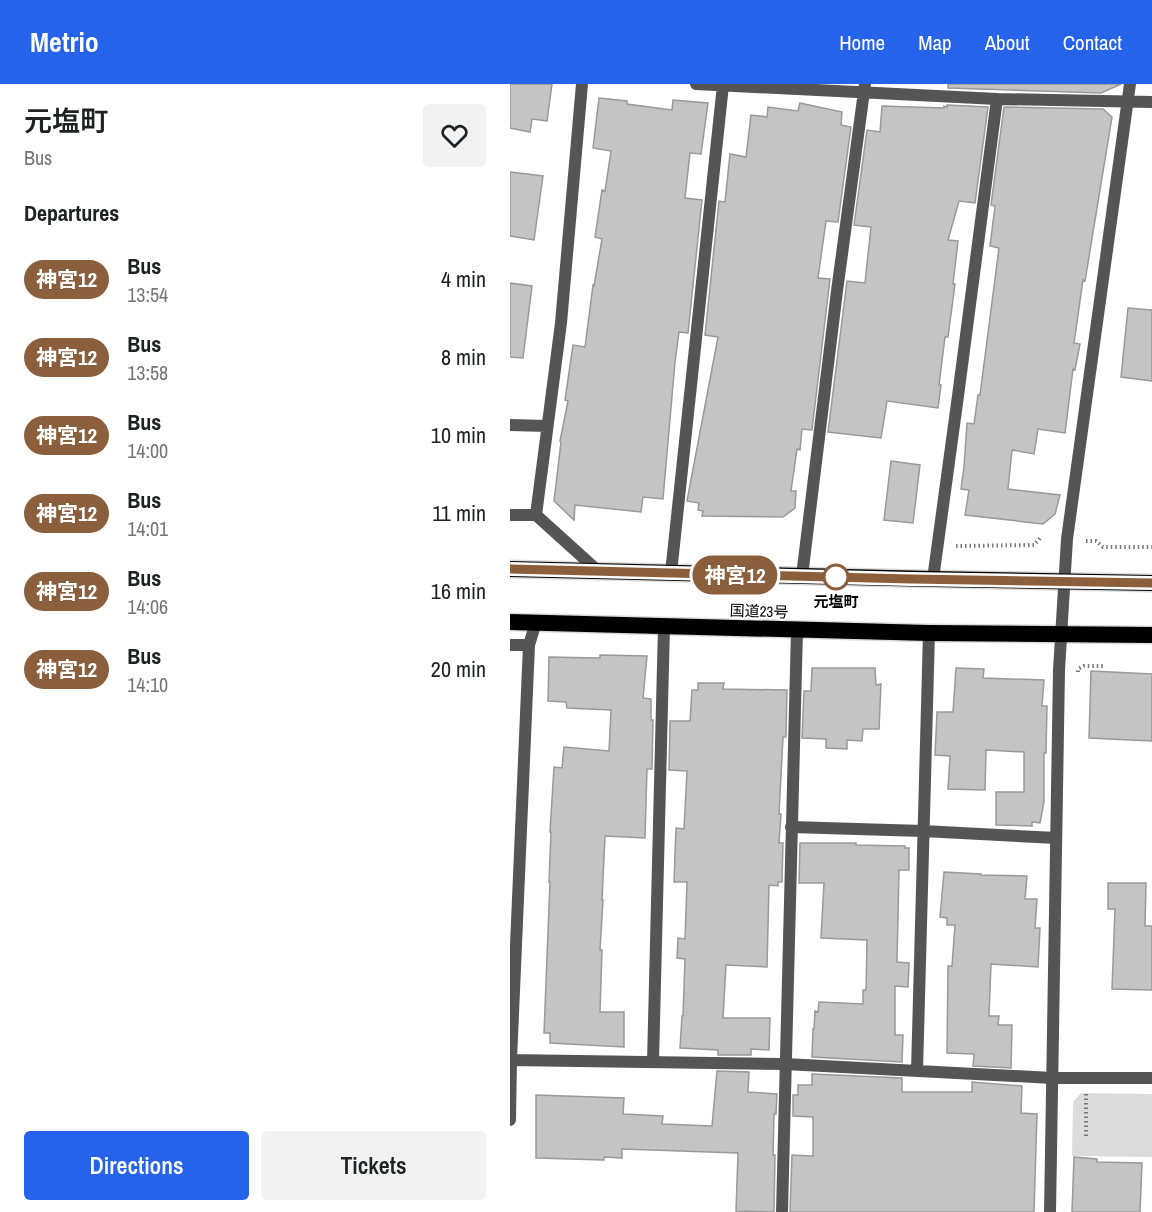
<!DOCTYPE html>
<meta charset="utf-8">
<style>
body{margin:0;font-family:"Archivo Narrow","Noto Sans JP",sans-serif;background:#f2f2f2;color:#202124;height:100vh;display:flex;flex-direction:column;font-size:22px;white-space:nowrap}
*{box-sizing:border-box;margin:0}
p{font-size:20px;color:#757577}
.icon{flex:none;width:33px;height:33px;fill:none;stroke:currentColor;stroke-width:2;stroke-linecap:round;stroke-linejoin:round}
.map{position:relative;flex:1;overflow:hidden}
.sheet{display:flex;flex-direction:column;background:#fff;width:510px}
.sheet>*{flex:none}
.badge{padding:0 12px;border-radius:20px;font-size:21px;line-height:39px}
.map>.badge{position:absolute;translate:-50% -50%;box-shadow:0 0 0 3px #fff}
h2{padding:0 24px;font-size:22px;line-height:54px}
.round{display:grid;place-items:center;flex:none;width:63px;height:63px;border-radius:6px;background:#f2f2f2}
.headline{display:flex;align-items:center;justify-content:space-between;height:102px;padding:0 24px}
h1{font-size:28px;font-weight:600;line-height:45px}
.primary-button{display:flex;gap:12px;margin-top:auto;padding:12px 24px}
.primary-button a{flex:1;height:69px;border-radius:6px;background:#2563eb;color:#fff;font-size:24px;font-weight:600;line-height:69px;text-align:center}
.primary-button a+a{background:#f2f2f2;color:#202124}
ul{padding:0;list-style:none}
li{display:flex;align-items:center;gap:18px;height:78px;padding:0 24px}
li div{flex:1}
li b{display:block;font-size:22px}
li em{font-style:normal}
li .badge{min-width:66px;font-weight:700;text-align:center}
header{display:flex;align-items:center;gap:36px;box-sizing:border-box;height:84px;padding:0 30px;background:#2563eb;color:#fff}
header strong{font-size:28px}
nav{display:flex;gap:33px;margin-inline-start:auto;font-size:21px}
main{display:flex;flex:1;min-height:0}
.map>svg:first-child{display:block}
.green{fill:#dcdcdc}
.building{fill:#c4c4c4;stroke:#999;stroke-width:1.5}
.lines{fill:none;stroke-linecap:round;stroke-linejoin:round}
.trunk-casing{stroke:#dbdbdb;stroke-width:19}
.path{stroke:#777;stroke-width:4;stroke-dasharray:1.5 3;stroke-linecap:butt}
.minor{stroke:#555;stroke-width:12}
.trunk{stroke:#000;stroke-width:16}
.line-casing{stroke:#fff;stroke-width:14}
.line{stroke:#8b5e3c;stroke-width:9}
.stop-dot{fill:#fff;stroke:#8b5e3c;stroke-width:3}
.labels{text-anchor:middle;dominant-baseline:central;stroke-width:4.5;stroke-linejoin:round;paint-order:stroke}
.stop-label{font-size:15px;font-weight:bold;fill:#000;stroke:#fff}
.street-label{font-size:15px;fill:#000;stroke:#fff}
</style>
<header>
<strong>Metrio</strong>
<nav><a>Home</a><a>Map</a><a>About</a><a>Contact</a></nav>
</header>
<main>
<section class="sheet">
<div class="headline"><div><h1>元塩町</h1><p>Bus</p></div><a class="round"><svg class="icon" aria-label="heart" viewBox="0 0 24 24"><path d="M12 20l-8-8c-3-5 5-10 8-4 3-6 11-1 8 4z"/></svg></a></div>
<h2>Departures</h2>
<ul>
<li><span class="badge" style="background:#8b5e3c;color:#fff">神宮12</span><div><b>Bus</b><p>13:54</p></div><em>4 min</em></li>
<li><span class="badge" style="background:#8b5e3c;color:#fff">神宮12</span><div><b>Bus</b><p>13:58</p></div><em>8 min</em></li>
<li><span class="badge" style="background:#8b5e3c;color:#fff">神宮12</span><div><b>Bus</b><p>14:00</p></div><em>10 min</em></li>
<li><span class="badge" style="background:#8b5e3c;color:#fff">神宮12</span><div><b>Bus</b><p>14:01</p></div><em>11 min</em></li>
<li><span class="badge" style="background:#8b5e3c;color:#fff">神宮12</span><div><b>Bus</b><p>14:06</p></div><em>16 min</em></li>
<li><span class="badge" style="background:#8b5e3c;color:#fff">神宮12</span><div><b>Bus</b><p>14:10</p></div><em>20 min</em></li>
</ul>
<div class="primary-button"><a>Directions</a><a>Tickets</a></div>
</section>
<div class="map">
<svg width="642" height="1128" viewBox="0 0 642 1128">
<rect width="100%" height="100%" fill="#fff"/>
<path class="green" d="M 571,1009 L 642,1010 L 642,1073 L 562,1072 L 563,1018 Z"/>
<path class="building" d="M 0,0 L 42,0 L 37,37 L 22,35 L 20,48 L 0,44 Z
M 438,0 L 611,0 L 591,9 L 438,4 Z
M 89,14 L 117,17 L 117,20 L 162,26 L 163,16 L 198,19 L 191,70 L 180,69 L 175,114 L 192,116 L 178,249 L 169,248 L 165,278 L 153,415 L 133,413 L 131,428 L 65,421 L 64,436 L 44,417 L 51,358 L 50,357 L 58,317 L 55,316 L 63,261 L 75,263 L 83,201 L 84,202 L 92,155 L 85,153 L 92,106 L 95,107 L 101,67 L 83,64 Z
M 290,19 L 332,28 L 331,41 L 341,43 L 328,138 L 316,137 L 308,194 L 320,195 L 302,346 L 292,345 L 290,366 L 287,365 L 281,407 L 286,407 L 285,424 L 273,433 L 192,432 L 193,427 L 188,426 L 189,419 L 177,417 L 208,253 L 195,251 L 209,117 L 215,118 L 220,70 L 236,73 L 241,31 L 257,33 L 258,23 L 288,27 Z
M 437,21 L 478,23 L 465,119 L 449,117 L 438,156 L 448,157 L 443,200 L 445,200 L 438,253 L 435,253 L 429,301 L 431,301 L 428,324 L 377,317 L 371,354 L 318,348 L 337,197 L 355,199 L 361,143 L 344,141 L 357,46 L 370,48 L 372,22 L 434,24 L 434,22 L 437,23 Z
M 494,23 L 593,25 L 602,33 L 575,197 L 573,196 L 564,259 L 570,260 L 565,286 L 563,285 L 555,349 L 528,345 L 524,370 L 502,366 L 498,405 L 550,411 L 545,430 L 533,440 L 455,431 L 459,406 L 451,405 L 454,383 L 457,339 L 464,340 L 468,311 L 470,311 L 489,164 L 480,162 L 485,122 L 481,121 Z
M 0,88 L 33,92 L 24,156 L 0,152 Z
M 0,199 L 22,202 L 13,274 L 0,273 Z
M 618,224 L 642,226 L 642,297 L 611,293 Z
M 381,377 L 410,381 L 403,439 L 374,436 Z
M 90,571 L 137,572 L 133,614 L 141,615 L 141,636 L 143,636 L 142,685 L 137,685 L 135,754 L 95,752 L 92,816 L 93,816 L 90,866 L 92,866 L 90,928 L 114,928 L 114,963 L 40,959 L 40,949 L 34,949 L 40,798 L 39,798 L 41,748 L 40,748 L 44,683 L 52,684 L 54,663 L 99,667 L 101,626 L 57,624 L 56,618 L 38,617 L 39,573 L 90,574 Z
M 302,584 L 365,584 L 366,601 L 371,600 L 369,645 L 353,645 L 352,657 L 337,656 L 337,665 L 316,664 L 316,655 L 292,654 L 294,607 L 301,607 Z
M 446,584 L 474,585 L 473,594 L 534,596 L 532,622 L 537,622 L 536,669 L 534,669 L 534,718 L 530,739 L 522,738 L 522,742 L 486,741 L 486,708 L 514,708 L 514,668 L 476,666 L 475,706 L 438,705 L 440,672 L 425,671 L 427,628 L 443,628 Z
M 581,587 L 642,590 L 642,657 L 579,654 Z
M 188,599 L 214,599 L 213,605 L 277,606 L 276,653 L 273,653 L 269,730 L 271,730 L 269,759 L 273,759 L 272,798 L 268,798 L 268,802 L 259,801 L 257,883 L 216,881 L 213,934 L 260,934 L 259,966 L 241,965 L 241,971 L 208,971 L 208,966 L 170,964 L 172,932 L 173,932 L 175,875 L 167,874 L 168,854 L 175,855 L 177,798 L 164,798 L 166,744 L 174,745 L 177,687 L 159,686 L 160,637 L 180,637 L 182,606 L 188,606 Z
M 290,759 L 346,759 L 346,761 L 395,762 L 395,764 L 399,764 L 399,786 L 389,786 L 387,878 L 399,879 L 398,903 L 385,902 L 385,951 L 393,951 L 392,978 L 302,973 L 303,945 L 304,945 L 305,927 L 308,928 L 309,918 L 353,920 L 353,906 L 356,906 L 357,856 L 311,854 L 314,799 L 289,799 Z
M 434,788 L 471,790 L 471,791 L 517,792 L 515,815 L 527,815 L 525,844 L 530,844 L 528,883 L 481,880 L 479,932 L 489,932 L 488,941 L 502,941 L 501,984 L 463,982 L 464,970 L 437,969 L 438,882 L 442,882 L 445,841 L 437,841 L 437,834 L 430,833 Z
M 598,799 L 636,799 L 635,842 L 642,842 L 642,906 L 602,905 L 605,825 L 598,825 Z
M 207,987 L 239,988 L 238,1008 L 267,1010 L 266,1030 L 264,1030 L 263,1071 L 265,1071 L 264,1128 L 226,1127 L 228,1069 L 112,1065 L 112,1074 L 94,1073 L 94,1076 L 26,1074 L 26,1011 L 114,1014 L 113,1030 L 153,1032 L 152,1040 L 202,1042 Z
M 302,990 L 392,994 L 392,1008 L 462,1008 L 462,998 L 512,1002 L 511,1029 L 527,1030 L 524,1128 L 280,1128 L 282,1071 L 303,1072 L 303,1033 L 283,1032 L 283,1011 L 288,1011 L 288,1001 L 302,1001 Z
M 564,1073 L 587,1075 L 587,1078 L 632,1079 L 630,1128 L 562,1128 Z"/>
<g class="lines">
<defs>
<path id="trunk" d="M 0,485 L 423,495 L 642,499
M 0,538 L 419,549 L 642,551"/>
</defs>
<use href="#trunk" class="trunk-casing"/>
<path class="path" d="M 576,457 L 586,457 L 593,463 L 642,463
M 446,462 L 524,461 L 531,453
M 568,588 L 568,585 L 574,582 L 594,582
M 576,1010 L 576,1052"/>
<path class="minor" d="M 186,0 L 487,15 L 642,18
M 0,341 L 37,342
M 0,431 L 26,431 L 88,487
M 26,431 L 51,239 L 72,0
M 161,489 L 213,1
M 292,492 L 327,207 L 355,0
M 423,495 L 448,312 L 487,15
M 0,561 L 19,561
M 281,743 L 413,747 L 546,754
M 0,976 L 275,980 L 542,994 L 642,994
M 143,978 L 154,542
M 407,987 L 419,549
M 0,1036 L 1,976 L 19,561 L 26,538
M 272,1128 L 287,546
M 540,1128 L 549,586 L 557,455 L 620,0"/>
<use href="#trunk" class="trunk"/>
</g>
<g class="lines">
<defs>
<path id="line" d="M 0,485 L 401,495 L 642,499"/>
</defs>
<use href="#line" class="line-casing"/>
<use href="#line" class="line"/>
</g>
<circle class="stop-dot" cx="326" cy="493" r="12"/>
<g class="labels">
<g class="stop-label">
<text x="326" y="517">元塩町</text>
</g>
<g class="street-label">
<text transform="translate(249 527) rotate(2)">国道23号</text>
</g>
</g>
</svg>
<b class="badge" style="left:225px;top:491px;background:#8b5e3c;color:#fff">神宮12</b>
</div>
</main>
